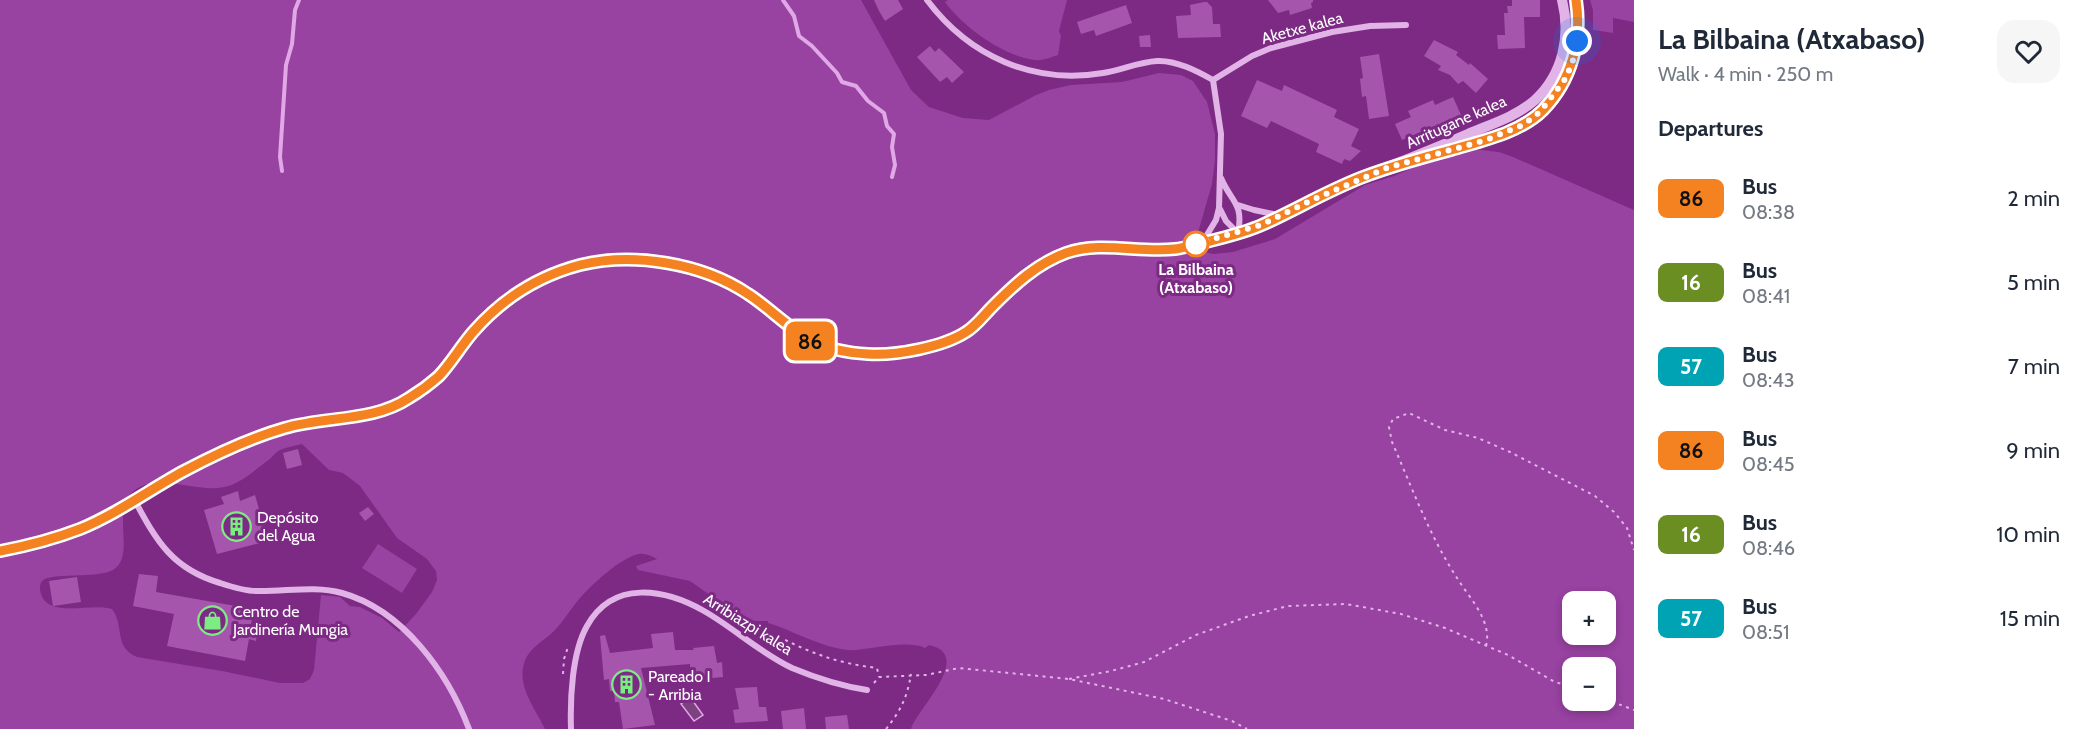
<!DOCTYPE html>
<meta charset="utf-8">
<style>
body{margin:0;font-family:Cabin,sans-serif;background:#f6f6f7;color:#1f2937;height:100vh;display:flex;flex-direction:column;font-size:22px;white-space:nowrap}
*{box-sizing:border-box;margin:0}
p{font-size:20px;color:#747a83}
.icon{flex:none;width:33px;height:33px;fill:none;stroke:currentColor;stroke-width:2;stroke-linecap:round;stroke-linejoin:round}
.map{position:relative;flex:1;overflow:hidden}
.panel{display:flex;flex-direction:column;background:#fff;width:450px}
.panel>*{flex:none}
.badge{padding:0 12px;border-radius:9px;font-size:21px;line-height:39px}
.buttons{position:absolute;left:1562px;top:591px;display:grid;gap:12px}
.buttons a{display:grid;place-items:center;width:54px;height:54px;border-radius:12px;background:#fff;box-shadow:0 3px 9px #0003;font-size:30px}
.you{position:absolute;width:30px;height:30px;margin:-15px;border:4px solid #fff;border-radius:50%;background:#1a73e8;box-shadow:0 0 0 9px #1a73e833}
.map>.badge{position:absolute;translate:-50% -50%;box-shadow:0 0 0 3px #fff}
h2{padding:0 24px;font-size:22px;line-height:54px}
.round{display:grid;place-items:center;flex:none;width:63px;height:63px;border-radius:18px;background:#f6f6f7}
.overview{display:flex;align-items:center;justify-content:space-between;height:102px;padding:0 24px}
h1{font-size:28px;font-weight:800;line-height:45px}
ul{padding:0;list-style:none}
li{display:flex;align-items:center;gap:18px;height:84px;padding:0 24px}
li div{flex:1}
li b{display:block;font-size:22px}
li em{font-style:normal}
li .badge{min-width:66px;font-weight:700;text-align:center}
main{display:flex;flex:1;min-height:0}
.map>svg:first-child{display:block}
.green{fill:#9842a1;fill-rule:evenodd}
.water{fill:#7d4182;stroke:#e0a8e6;stroke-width:1.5}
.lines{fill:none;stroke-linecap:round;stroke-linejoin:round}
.stream{stroke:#e0a8e6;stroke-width:4}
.building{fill:#a556ac}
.path{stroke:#e1b3e6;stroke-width:2;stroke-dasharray:3 4.5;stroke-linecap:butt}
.minor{stroke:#e1b3e6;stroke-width:6}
.tertiary{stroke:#e1b3e6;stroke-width:10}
.line-casing{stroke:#fff;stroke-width:14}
.line{stroke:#f58220;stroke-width:9}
.walk{stroke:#fff;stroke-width:6;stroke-dasharray:0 10.8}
.stop-dot{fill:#fff;stroke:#f58220;stroke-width:3}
.labels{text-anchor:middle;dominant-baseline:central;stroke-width:6;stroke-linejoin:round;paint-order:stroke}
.street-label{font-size:16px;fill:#fff;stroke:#7c2a83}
.stop-label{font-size:16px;font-weight:bold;fill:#fff;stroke:#7c2a83}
.poi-label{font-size:16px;fill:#fff;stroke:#7c2a83;text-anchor:start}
</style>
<main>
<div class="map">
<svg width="1634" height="729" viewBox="0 0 1634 729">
<rect width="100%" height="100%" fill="#7c2a83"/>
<path class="green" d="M 0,0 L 861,0 L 911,90 L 929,107 L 963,118 L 989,120 L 1036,95 L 1049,90 L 1071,85 L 1122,82 L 1159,73 L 1181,75 L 1193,81 L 1207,102 L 1215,134 L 1215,160 L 1212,184 L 1197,236 L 1197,242 L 1201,251 L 1213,254 L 1233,252 L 1275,239 L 1365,185 L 1394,176 L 1445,154 L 1473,149 L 1499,152 L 1513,157 L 1634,210 L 1634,729 L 911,729 C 917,709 975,655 929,645 L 925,648 C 908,640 875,648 857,650 C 829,652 795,631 768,623 L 768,621 L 755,621 L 748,618 L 724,605 L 690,581 L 638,570 L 636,566 L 657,559 C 651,556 645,553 639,554 C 623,556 591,585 580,598 C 571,608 564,621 554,631 C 543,642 528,648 524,664 C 517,687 536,710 545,729 L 0,729 ZM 302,444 L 329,470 L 343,473 L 360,486 L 397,538 L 427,559 L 436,571 L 437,580 L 432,592 L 416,614 L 399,632 L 382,618 L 360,607 L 350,606 L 340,597 L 321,595 L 314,670 L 310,679 L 303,683 L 280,683 L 222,671 L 137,657 C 113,647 125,626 112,609 C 92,602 49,619 41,594 C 40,590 39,585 42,581 C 50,572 97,579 113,570 C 138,555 107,506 138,488 C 162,474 198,493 224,487 C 242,484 255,469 270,459 C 273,456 276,452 280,450 C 287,447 295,446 302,444 ZM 1572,602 L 1605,602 L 1605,634 L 1572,634 ZM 1572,668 L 1605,668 L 1605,700 L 1572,700 Z
M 948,0 L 1067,0 L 1059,31 L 1061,36 L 1058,55 C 1051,57 1043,61 1035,60 C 1003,56 963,27 945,2 Z
M 1590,0 L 1634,0 L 1634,22 L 1613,18 L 1613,33 L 1593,30 L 1593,10 Z
M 378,544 L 417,569 L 402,593 L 362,568 Z"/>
<path class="water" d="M 690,697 L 703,715 L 694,721 L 681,704 Z"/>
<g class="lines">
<path class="stream" d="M 783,0 L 794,16 L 799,36 L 812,46 L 837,73 L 842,82 L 856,86 L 868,101 L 884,113 L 887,126 L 894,134 L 892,147 L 895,165 L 892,177
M 282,171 L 280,157 L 286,65 L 292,44 L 295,10 L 299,0"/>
</g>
<path class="building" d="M 874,0 L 898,0 L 903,9 L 885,21 L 879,11 Z
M 1268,0 L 1313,0 L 1313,2 L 1311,3 L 1312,8 L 1290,15 L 1289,10 L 1278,13 Z
M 1512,0 L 1540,0 L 1540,17 L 1524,17 L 1525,48 L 1498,49 L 1497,35 L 1505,35 L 1504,13 L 1508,13 L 1507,6 L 1512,6 Z
M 1204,2 L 1207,2 L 1212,7 L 1213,24 L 1220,24 L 1221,37 L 1178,38 L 1176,16 L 1191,15 L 1190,5 Z
M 1126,5 L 1132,23 L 1096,36 L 1094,30 L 1081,34 L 1077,22 Z
M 1150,35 L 1151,47 L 1140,47 L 1139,36 Z
M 1434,40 L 1458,52 L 1456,55 L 1469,65 L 1470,63 L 1488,79 L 1476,93 L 1463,81 L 1458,84 L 1450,75 L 1438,70 L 1441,66 L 1424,56 Z
M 930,46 L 935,52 L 939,48 L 964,72 L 952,83 L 947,77 L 940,82 L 917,57 Z
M 1379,54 L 1389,116 L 1369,119 L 1366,96 L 1362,97 L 1360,79 L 1363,78 L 1360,57 Z
M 1257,80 L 1282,91 L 1284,85 L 1337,110 L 1334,117 L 1359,129 L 1351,146 L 1361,151 L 1350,161 L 1344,159 L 1342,164 L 1316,152 L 1319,144 L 1271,121 L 1267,128 L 1241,116 Z
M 1453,97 L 1461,115 L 1402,140 L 1395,124 L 1411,117 L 1408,111 L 1433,100 L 1435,105 Z
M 298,449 L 302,465 L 287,469 L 283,453 Z
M 238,491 L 240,501 L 255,495 L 268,541 L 217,554 L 204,510 L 224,504 L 221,497 Z
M 368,507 L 374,514 L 365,521 L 359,513 Z
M 139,574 L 158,576 L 156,592 L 253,609 L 251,625 L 258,627 L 256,641 L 249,639 L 245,661 L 167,646 L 174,614 L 133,606 Z
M 77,577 L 81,602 L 53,606 L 49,581 Z
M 673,632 L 675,650 L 694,650 L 693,648 L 714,646 L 717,663 L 722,662 L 723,677 L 691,680 L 690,664 L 641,668 L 655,725 L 623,729 L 619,702 L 615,702 L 614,691 L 610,691 L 609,679 L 604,680 L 600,636 L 605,635 L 610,653 L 653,648 L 651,634 Z
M 757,687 L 759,707 L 766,707 L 768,721 L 735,723 L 733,710 L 739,709 L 735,688 Z
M 804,708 L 806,729 L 783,729 L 781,711 Z
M 847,715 L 849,729 L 826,729 L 825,717 Z"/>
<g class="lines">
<path class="path" d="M 766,644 L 777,636 C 813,654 837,663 877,668 L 879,677
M 1486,646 C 1492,623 1473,602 1461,584 C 1431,540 1413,490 1392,442 L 1389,427 L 1393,419 L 1409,413 L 1445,430 L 1478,438 L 1510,452 L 1595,496 L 1614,512 L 1627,528 L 1634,550
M 563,674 L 564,659 L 568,647
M 1069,679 L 1111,671 L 1144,662 L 1196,635 L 1249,616 L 1288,606 L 1346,604 L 1401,614 L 1445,628 L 1508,655 L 1555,682 L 1572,687
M 874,683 L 879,677 L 926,675 L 959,668 L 1069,679 L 1164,699 L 1232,721 L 1247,729
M 1605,699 L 1634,710
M 886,729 C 901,710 907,698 911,674"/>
<path class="minor" d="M 927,0 C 969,56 1033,85 1103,73 C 1121,70 1139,62 1157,61 C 1176,60 1197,71 1213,80 L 1221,134 L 1219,208 L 1216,220 L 1202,243
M 1213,80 L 1252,56 L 1271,48 L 1332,32 L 1370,26 L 1406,25
M 1221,178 C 1231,202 1244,203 1238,233
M 1238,205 L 1254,210 L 1278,215
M 1220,209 L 1226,221 L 1238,233
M 135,501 C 157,542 173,569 220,583 C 232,587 244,591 256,591 C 285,592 314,585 342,593 C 403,610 448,673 469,729
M 571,729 C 570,699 572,652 587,626 C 613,579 665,589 704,611 C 734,628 760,653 792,668 C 816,678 841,686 867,690"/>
<path class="tertiary" d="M 1436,154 C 1465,146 1497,139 1524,124 C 1565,100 1585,46 1576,0
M 0,551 C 36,544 71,534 104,517 C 153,493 197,460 249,441 C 271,432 295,425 319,421 C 349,415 380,416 407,400 C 434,383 450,360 470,336 C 498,302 533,280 575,267 C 630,250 693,262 743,290 C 766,303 785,325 808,339 C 826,350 849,353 870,354 C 895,355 946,346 967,332 C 976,326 984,315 993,307 C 1014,285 1036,264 1065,253 C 1103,240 1144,256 1183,247 C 1209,242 1237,236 1262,225 C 1273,220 1283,213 1294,208 C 1316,197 1338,187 1360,178 C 1397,163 1434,149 1470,133 C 1492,124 1517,116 1535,100 C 1563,74 1571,36 1562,0"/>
</g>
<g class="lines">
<defs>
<path id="line" d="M 0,551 C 27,546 54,539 80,529 C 117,514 149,490 184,471 C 216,454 250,438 285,428 C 326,416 373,422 409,398 C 419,392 430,384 439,376 C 451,363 461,346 473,332 C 501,300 538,276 580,265 C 633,252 702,263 748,294 C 770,308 792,332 815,342 C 831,350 850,353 868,354 C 895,356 943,347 966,332 C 976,326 984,315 992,307 C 1014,285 1036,264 1066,253 C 1101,241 1139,253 1175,249 C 1184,248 1193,245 1202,243 C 1222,238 1245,233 1264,224 C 1297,209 1329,190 1363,177 C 1392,166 1421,158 1451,150 C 1481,141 1520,133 1543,110 C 1572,80 1582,40 1576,0"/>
</defs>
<use href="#line" class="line-casing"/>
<use href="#line" class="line"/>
<path class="walk" d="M 1196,244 L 1261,225 L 1314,199 L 1387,168 L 1486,140 L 1523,125 L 1540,112 L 1566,78 L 1575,55 L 1577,41"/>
</g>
<defs>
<symbol id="building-ring" viewBox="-11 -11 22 22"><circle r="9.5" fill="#7c2a83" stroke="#7bed83" stroke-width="1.5"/><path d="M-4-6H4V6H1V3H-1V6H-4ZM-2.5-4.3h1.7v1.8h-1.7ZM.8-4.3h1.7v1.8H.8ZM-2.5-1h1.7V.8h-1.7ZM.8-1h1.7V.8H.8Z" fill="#7bed83"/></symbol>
<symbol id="shop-ring" viewBox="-11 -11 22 22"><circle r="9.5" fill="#7c2a83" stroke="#7bed83" stroke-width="1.5"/><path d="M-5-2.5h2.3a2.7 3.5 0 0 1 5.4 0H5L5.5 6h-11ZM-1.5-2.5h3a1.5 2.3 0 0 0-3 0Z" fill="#7bed83"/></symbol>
</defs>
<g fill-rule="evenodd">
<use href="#building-ring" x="220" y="510" width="33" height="33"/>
<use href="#shop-ring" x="196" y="604" width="33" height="33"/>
<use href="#building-ring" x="610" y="668" width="33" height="33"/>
</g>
<circle class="stop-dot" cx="1196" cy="244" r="12"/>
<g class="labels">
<g class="street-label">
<text transform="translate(1302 28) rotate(-15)">Aketxe kalea</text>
<text transform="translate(1456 122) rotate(-24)">Arritugane kalea</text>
<text transform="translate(748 624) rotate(32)">Arribiazpi kalea</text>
</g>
<g class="stop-label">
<text x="1196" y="269">La Bilbaina<tspan x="1196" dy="18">(Atxabaso)</tspan></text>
</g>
<g class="poi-label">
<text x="257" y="517">Depósito<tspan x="257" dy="18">del Agua</tspan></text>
<text x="233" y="611">Centro de<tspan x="233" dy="18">Jardinería Mungia</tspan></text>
<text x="648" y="676">Pareado I<tspan x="648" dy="18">- Arribia</tspan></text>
</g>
</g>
</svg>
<div class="buttons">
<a>+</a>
<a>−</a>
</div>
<div class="you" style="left:1577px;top:41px"></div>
<b class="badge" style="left:810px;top:341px;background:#f58220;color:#111">86</b>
</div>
<section class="panel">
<div class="overview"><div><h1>La Bilbaina (Atxabaso)</h1><p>Walk · 4 min · 250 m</p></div><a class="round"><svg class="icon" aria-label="heart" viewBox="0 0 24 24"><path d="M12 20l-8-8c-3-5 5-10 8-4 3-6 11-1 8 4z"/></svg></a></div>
<h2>Departures</h2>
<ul>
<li><span class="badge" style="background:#f58220;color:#111">86</span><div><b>Bus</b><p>08:38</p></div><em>2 min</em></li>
<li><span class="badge" style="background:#6b8e23;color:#fff">16</span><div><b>Bus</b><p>08:41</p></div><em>5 min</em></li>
<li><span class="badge" style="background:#00a3b4;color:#fff">57</span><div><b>Bus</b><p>08:43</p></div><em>7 min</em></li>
<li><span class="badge" style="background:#f58220;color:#111">86</span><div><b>Bus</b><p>08:45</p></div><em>9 min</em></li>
<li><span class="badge" style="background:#6b8e23;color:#fff">16</span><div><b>Bus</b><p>08:46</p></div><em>10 min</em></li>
<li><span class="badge" style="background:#00a3b4;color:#fff">57</span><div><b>Bus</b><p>08:51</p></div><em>15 min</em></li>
</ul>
</section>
</main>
